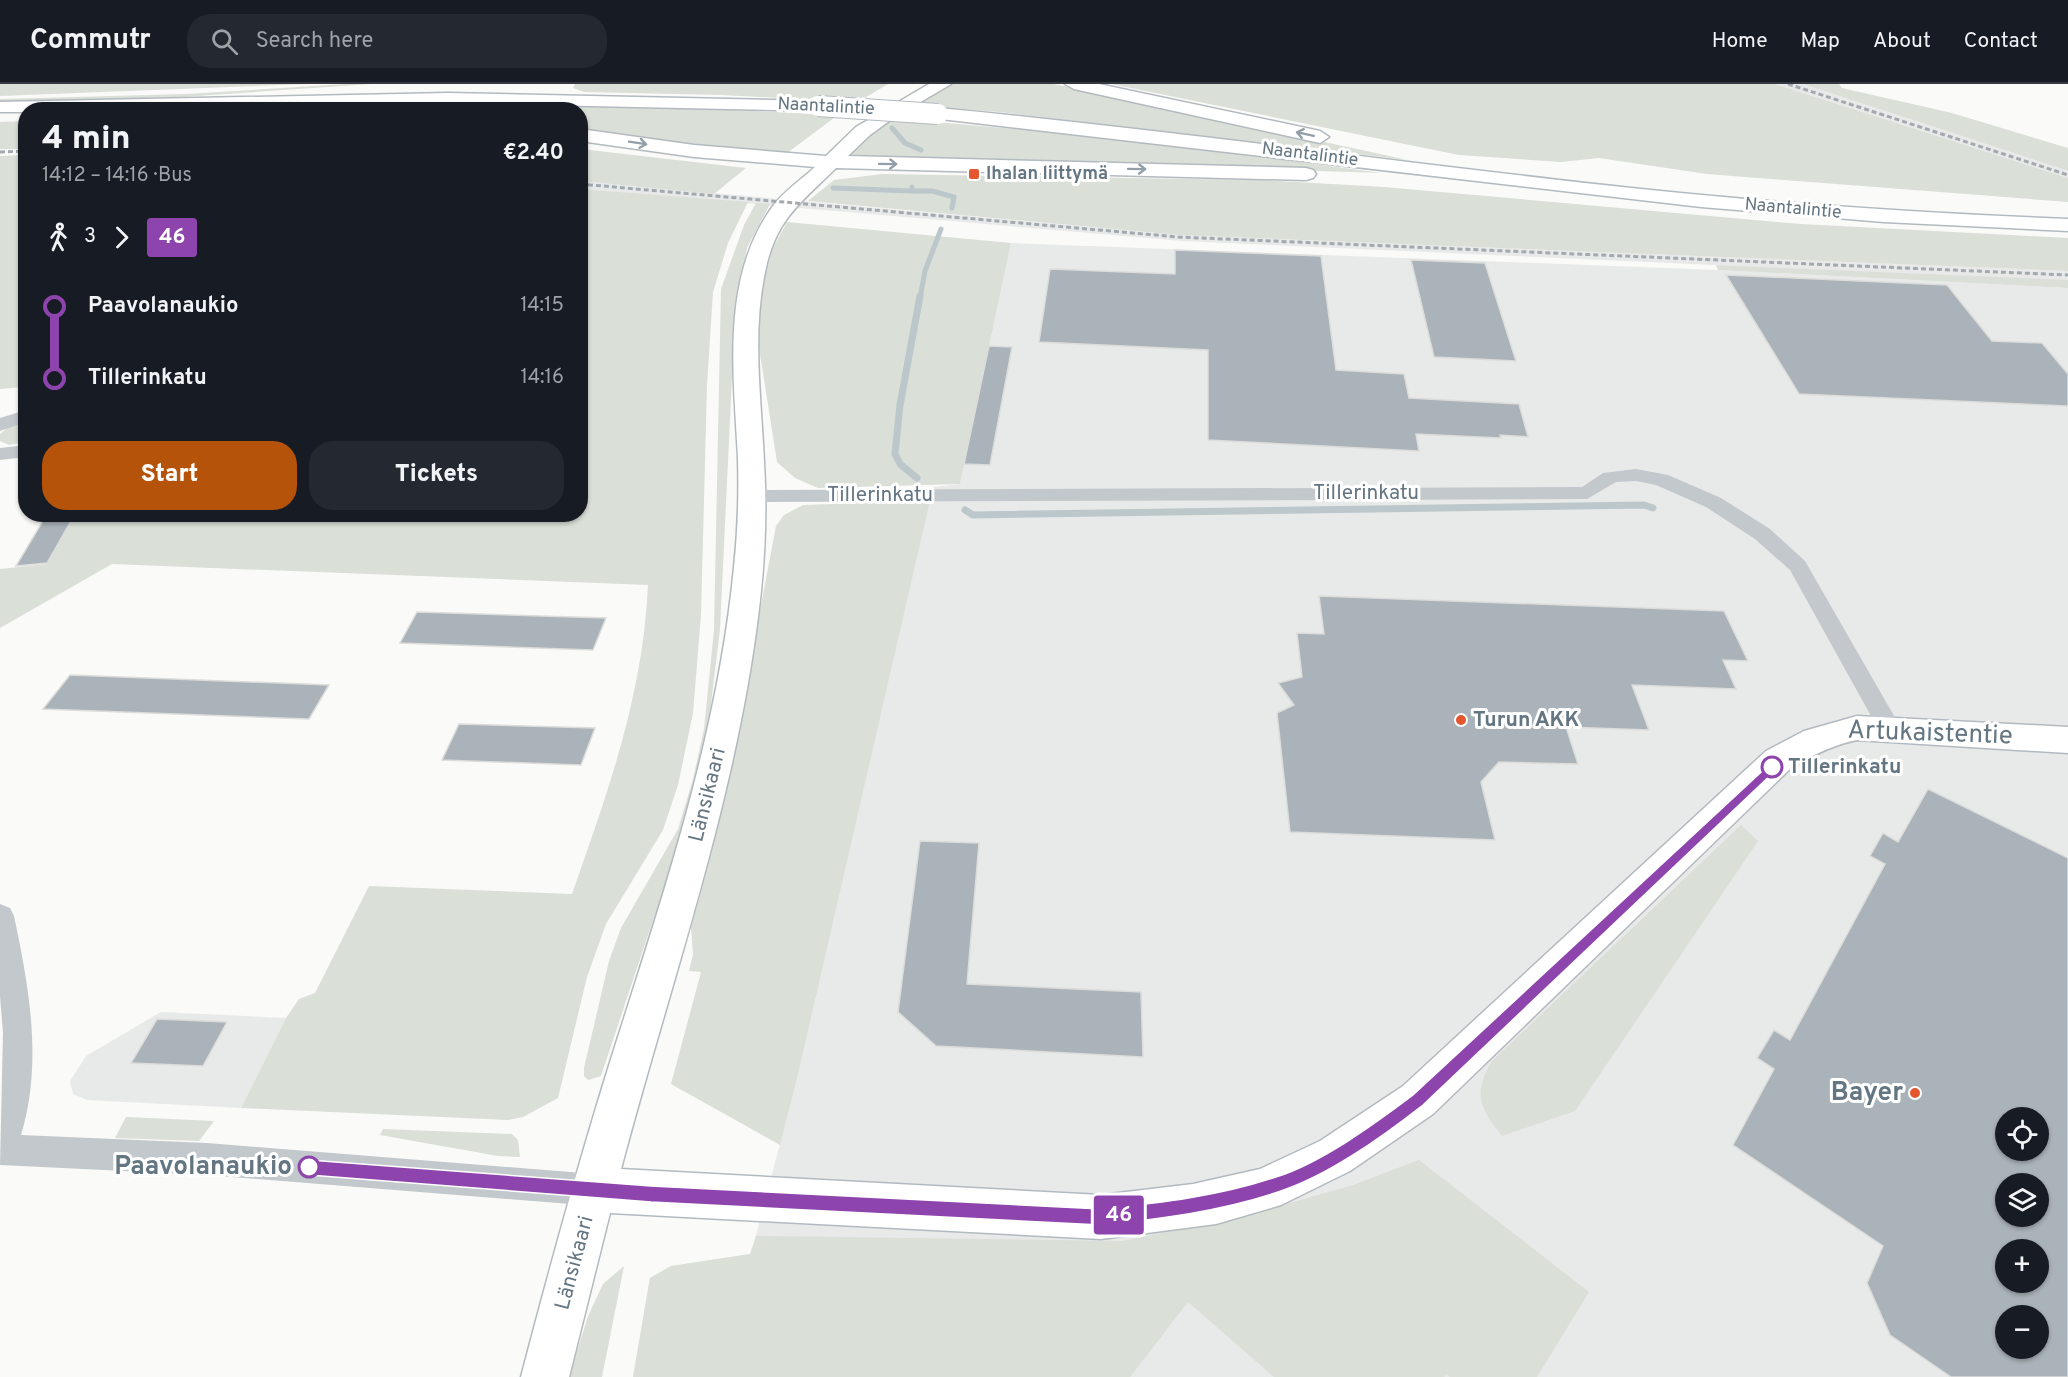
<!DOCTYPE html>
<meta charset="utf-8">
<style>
body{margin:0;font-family:Overpass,sans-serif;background:#242831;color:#f1f3f6;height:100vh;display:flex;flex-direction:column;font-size:22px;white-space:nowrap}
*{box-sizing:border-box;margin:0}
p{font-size:20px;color:#9ea1a6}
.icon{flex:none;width:33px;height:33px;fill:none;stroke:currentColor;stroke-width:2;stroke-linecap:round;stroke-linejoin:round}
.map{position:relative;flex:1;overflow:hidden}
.details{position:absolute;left:18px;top:18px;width:570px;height:420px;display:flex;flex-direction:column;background:#171b24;border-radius:24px;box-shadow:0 2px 4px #0004}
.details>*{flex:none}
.badge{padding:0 12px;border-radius:4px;font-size:21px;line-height:39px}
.tools{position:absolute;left:1995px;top:1023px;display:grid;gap:12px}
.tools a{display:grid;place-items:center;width:54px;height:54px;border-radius:50%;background:#171b24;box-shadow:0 2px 4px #0004;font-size:30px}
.map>.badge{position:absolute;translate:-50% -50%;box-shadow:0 0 0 3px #fff}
.legs{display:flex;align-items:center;gap:9px;height:66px;padding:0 24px;font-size:20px}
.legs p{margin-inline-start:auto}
.head{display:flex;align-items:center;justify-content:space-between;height:102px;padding:0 24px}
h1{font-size:33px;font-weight:800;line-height:45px}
.primary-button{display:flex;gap:12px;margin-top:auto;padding:12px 24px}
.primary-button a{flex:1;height:69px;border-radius:24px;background:#b45309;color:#fff;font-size:24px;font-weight:800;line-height:69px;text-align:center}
.primary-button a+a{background:#242831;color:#f1f3f6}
ul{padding:0 24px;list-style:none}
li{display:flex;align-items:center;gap:21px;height:72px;font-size:22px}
li i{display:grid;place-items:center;width:9px;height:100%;margin:0 8px;background:currentColor}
li i::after{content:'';width:15px;height:15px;margin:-8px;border:4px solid;border-radius:50%;background:#171b24}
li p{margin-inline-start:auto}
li:first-child i{background:linear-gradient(#0000 50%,currentColor 0)}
li:last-child i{background:linear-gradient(currentColor 50%,#0000 0)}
header{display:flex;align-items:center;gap:36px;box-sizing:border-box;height:84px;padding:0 30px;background:#171b24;border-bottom:2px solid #363941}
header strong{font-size:28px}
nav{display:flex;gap:33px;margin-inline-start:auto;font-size:21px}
.search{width:420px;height:54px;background:#242831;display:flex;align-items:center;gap:15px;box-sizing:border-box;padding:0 21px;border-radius:24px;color:#9ea1a6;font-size:22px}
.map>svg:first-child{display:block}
.built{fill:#e8e9e9;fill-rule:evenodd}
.green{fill:#dadfd7}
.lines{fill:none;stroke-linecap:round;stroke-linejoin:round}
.stream-far1{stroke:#bbc7cb;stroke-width:5}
.stream{stroke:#bbc7cb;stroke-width:7}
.building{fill:#aab3b9;stroke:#dcdcda;stroke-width:1.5;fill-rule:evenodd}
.secondary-casing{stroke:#b3babf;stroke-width:3}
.street{fill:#c3c8cc;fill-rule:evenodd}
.secondary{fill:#fff;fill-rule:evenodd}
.rail{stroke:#a2aab0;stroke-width:3;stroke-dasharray:5 3;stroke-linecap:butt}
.secondary-bridge-casing{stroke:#b3babf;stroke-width:22;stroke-linecap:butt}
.secondary-bridge{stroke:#fff;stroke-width:20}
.oneway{stroke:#939fa8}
.line-1{fill:#8e44ad;stroke:#fff;stroke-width:1.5}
.poi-dot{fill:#e4572e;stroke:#fff;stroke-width:2}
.stop-1-dot{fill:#fff;stroke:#8e44ad;stroke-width:3}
.labels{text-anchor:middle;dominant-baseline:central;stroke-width:6;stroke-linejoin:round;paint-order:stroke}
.far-street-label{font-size:18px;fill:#657683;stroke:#fff}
.far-poi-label{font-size:18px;font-weight:bold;fill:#657683;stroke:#fff;text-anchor:start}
.street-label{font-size:21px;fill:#657683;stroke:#fff}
.poi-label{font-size:21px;font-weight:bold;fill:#657683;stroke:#fff;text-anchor:start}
.stop-label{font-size:21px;font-weight:bold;fill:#657683;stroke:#fff;text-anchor:start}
.near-street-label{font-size:26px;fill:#657683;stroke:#fff}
.near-poi-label{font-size:26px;font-weight:bold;fill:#657683;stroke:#fff;text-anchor:end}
.near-stop-label{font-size:26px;font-weight:bold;fill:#657683;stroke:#fff;text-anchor:end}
</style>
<header>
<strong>Commutr</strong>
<div class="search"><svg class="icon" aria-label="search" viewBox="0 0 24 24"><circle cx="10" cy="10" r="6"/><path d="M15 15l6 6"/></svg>Search here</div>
<nav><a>Home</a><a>Map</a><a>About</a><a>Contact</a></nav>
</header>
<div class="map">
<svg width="2068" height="1293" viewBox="0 0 2068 1293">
<rect width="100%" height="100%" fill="#fafaf8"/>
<path class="built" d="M 1775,0 L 1803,0 L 2068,87 L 2068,94 Z
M 580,97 L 1179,151 L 2068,187 L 2068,197 L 1182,157 L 581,105 Z
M 1011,159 L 1718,186 L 2068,204 L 2068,1293 L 633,1293 L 650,1194 L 671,1182 L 751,1170 L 797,995 L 933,403 L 960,400 ZM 2006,1034 L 2038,1034 L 2038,1066 L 2006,1066 ZM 2006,1100 L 2038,1100 L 2038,1132 L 2006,1132 ZM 2006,1166 L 2038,1166 L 2038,1198 L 2006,1198 ZM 2006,1232 L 2038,1232 L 2038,1264 L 2006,1264 Z
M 161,928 L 286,934 L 241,1024 L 87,1016 L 73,1010 L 70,997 L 86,972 Z"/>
<path class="green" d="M 0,0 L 308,0 L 0,12 Z
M 346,0 L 371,0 L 182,13 L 0,18 L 0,15 L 186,10 Z
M 575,0 L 888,0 L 858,18 L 722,11 L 584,8 L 573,4 Z
M 951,0 L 1054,0 L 1408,76 L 999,28 L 914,21 Z
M 1111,0 L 1775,0 L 2068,94 L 2068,118 L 1707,90 L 1599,74 L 1561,78 L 1459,71 Z
M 1803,0 L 1839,0 L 1842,4 L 1952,29 L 2068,64 L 2068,87 Z
M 647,22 L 838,31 L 783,72 L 581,47 L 580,26 L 391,26 Z
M 890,34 L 1118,54 L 1382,89 L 854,72 L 849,68 Z
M 25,37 L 25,65 L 0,65 L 0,38 Z
M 581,65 L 746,84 L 714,110 L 581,97 Z
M 25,71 L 25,303 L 0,305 L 0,72 Z
M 882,90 L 1259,96 L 1384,103 L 1801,140 L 2068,154 L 2068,187 L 1179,151 L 808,117 L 834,96 Z
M 581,105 L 748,118 L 728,159 L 713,208 L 707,301 L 701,531 L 693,629 L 678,701 L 663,746 L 606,840 L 587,893 L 558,1014 L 523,1033 L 508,1036 L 241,1024 L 286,934 L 299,915 L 315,909 L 369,802 L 572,810 C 608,707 643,612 648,501 L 112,480 L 0,544 L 0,485 L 47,480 L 70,438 L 134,431 L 580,430 Z
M 756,119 L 770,120 L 747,164 L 735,230 L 720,545 L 708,645 L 683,746 L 601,992 L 588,996 L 584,992 L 584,984 L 609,877 L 621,844 L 678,745 L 693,695 L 704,645 L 714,546 L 721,205 L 744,141 Z
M 787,138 L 1011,159 L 960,400 L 818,404 L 795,394 L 777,378 L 757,251 L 759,207 L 773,164 Z
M 1716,181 L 2068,196 L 2068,204 L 1718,186 Z
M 25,337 L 25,358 L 9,361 L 0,357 L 0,350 L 8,343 Z
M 930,417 L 797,995 L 780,1061 L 671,1000 L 701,888 L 689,887 L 693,870 L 691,843 L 724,717 L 776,442 L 784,431 L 803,421 Z
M 1741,741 L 1758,757 L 1575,1027 L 1502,1052 C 1479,1024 1473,1009 1492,977 Z
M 126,1033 L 214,1037 L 199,1057 L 115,1054 Z
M 383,1045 L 512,1050 L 518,1056 L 520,1073 L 498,1072 L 380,1051 Z
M 1419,1076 L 1589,1208 L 1537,1293 L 1450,1293 L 1446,1290 L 1444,1293 L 1274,1293 L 1188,1218 L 1130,1293 L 633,1293 L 650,1194 L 671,1182 L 750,1170 L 756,1152 L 1123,1157 L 1259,1128 L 1353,1101 Z
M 624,1182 L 602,1293 L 569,1293 L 588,1232 L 603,1200 Z"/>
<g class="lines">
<path class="stream-far1" d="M 892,44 L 905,59 L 921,66
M 912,103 L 912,107 L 932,107 L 954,113 L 952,124
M 833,104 L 912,107
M 920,214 L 925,187 L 941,145"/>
<path class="stream" d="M 917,394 L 900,380 L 895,370 L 900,321 L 920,212
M 965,426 L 973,431 L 1644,421 L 1653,424"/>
</g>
<path class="building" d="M 1175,166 L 1321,172 L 1336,286 L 1404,290 L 1409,314 L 1519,320 L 1528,353 L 1500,351 L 1501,354 L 1416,350 L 1419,367 L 1208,356 L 1208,266 L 1039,258 L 1050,185 L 1175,190 Z
M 1411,176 L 1485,179 L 1516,277 L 1434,273 Z
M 1726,191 L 1947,201 L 1992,257 L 2042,259 L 2068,290 L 2068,322 L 1799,310 Z
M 989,262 L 1012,263 L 990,381 L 964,380 Z
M 47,430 L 75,430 L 47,479 L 16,482 Z
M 1319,512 L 1724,527 L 1748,577 L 1723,576 L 1736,605 L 1632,601 L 1649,646 L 1566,643 L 1578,680 L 1499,678 L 1481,698 L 1495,756 L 1290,748 L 1277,629 L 1294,621 L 1278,599 L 1302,593 L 1297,549 L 1324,550 Z
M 417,528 L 606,534 L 593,566 L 400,559 Z
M 70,591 L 329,601 L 309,635 L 43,625 Z
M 459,640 L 595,644 L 581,681 L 442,676 Z
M 1928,705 L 2068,774 L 2068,1293 L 1951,1293 L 1890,1251 L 1867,1199 L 1883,1162 L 1733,1061 L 1774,985 L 1757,974 L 1774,946 L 1790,956 L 1885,780 L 1870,772 L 1883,749 L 1898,758 ZM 2006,1034 L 2038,1034 L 2038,1066 L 2006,1066 ZM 2006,1100 L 2038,1100 L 2038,1132 L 2006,1132 ZM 2006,1166 L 2038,1166 L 2038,1198 L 2006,1198 ZM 2006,1232 L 2038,1232 L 2038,1264 L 2006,1264 Z
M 920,757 L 979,759 L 967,900 L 1141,908 L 1143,973 L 936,962 L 898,928 Z
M 157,935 L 227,938 L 203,982 L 131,979 Z"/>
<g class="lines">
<defs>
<path id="secondary" d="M 929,0 L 951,0 L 892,35 L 870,51 L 848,72 L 1306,84 L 1313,86 L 1316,90 L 1313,94 L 1306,96 L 836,84 C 804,116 779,132 767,179 C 751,245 761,311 764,378 C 767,427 765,476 759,525 C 736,717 670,899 621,1085 L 1101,1111 L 1193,1100 L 1260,1085 L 1320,1057 L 1403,1002 L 1766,667 L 1804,647 L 1857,632 L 2068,643 L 2068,669 L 1857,656 C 1832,661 1811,672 1790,685 L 1433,1030 L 1350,1087 L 1281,1121 L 1216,1140 L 1101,1155 L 610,1129 L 569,1293 L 521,1293 C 549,1186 578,1080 611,975 C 662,814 718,652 734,483 C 738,447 739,411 738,375 C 734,291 720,194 773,122 C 784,107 801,96 815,83 L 694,73 L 580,57 L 580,45 L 694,61 L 826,72 L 856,43 Z
M 1065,0 L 1099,0 L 1320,47 L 1329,53 L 1320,59 L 1074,5 Z
M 448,9 L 818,17 L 827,22 L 818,27 L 448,19 L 26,26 L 26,28 L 0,28 L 0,18 Z
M 938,24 C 1173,46 1406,80 1641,105 C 1783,120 1925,129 2068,135 L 2068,147 L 1884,138 L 1701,123 L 932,34 L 929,30 Z"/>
</defs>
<use href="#secondary" class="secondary-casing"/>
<path class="street" d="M 26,326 L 26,338 L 0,347 L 0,334 Z
M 26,361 L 26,373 L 0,376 L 0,364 Z
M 1636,385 L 1668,391 L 1721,414 L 1770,445 L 1805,477 L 1901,644 L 1897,650 L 1889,653 L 1881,650 L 1790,486 L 1755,455 L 1706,423 L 1656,401 L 1636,397 L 1616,398 L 1587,415 L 752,418 L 745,416 L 742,412 L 745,408 L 752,406 L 1582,403 L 1603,389 Z
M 0,820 L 10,824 L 14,832 C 29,903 43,979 21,1051 L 207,1059 L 595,1090 L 606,1095 L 611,1106 L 606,1117 L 595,1122 L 207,1091 L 0,1081 L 3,949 L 0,912 Z"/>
<use href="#secondary" class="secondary"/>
<path class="rail" d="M 1788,0 L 2068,91
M 0,68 L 26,67
M 580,100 L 1178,153 L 2068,191"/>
<defs>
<path id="secondary-bridge" d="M 818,22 L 938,30"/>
</defs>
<use href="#secondary-bridge" class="secondary-bridge-casing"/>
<use href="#secondary-bridge" class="secondary-bridge"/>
</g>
<defs><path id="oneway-shaft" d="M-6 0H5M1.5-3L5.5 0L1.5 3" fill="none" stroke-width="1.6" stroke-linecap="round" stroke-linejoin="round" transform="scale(1.5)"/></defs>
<g class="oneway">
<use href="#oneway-shaft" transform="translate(1305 50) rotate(-168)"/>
<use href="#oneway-shaft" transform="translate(638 59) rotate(9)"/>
<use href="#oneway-shaft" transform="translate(888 80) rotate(1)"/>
<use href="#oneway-shaft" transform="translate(1137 85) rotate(1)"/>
</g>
<path class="line-1" d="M 1772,678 L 1778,683 L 1776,686 L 1423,1021 C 1382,1053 1328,1092 1278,1108 C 1221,1127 1161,1135 1101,1141 L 651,1118 L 309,1091 L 304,1089 L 301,1083 L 304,1078 L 309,1076 L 651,1102 L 1101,1125 C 1161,1119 1220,1112 1276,1093 C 1321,1079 1376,1039 1413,1011 Z"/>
<g class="poi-dot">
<rect x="968" y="84" width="12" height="12" rx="3"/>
<circle cx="1461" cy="636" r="6"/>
<circle cx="1915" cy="1009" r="6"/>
</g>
<g class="stop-1-dot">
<circle cx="1772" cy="683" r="10"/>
<circle cx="309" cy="1083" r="10"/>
</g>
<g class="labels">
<g class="far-street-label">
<text transform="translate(826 23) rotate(3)">Naantalintie</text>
<text transform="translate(1310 71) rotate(7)">Naantalintie</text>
<text transform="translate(1793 125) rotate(5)">Naantalintie</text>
</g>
<g class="far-poi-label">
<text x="986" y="90">Ihalan liittymä</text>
</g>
<g class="street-label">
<text x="1366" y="409">Tillerinkatu</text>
<text x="880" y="411">Tillerinkatu</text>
<text transform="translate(708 711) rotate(-76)">Länsikaari</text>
<text transform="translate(575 1179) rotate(-75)">Länsikaari</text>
</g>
<g class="poi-label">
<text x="1473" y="636">Turun AKK</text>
</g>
<g class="stop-label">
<text x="1788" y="683">Tillerinkatu</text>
</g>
<g class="near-street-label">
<text transform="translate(1930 650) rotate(2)">Artukaistentie</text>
</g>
<g class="near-poi-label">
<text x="1903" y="1009">Bayer</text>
</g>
<g class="near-stop-label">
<text x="292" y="1083">Paavolanaukio</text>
</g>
</g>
</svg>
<div class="tools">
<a><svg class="icon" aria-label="locate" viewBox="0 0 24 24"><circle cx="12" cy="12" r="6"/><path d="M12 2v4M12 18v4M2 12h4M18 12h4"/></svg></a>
<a><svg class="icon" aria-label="layers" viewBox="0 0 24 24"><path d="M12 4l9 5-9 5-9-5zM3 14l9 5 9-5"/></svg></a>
<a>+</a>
<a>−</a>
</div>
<b class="badge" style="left:1119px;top:1131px;background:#8e44ad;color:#fff">46</b>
<section class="details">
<div class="head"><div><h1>4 min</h1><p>14:12 – 14:16 · Bus</p></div><b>€2.40</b></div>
<div class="legs"><svg class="icon" aria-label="walk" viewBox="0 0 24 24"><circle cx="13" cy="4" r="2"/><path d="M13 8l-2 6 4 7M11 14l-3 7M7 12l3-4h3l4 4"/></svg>3<svg class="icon" aria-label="forward" viewBox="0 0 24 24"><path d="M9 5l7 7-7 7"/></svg><b class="badge" style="background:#8e44ad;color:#fff">46</b></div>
<ul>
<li><i style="color:#8e44ad"></i><b>Paavolanaukio</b><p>14:15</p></li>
<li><i style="color:#8e44ad"></i><b>Tillerinkatu</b><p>14:16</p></li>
</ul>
<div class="primary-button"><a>Start</a><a>Tickets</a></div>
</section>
</div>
